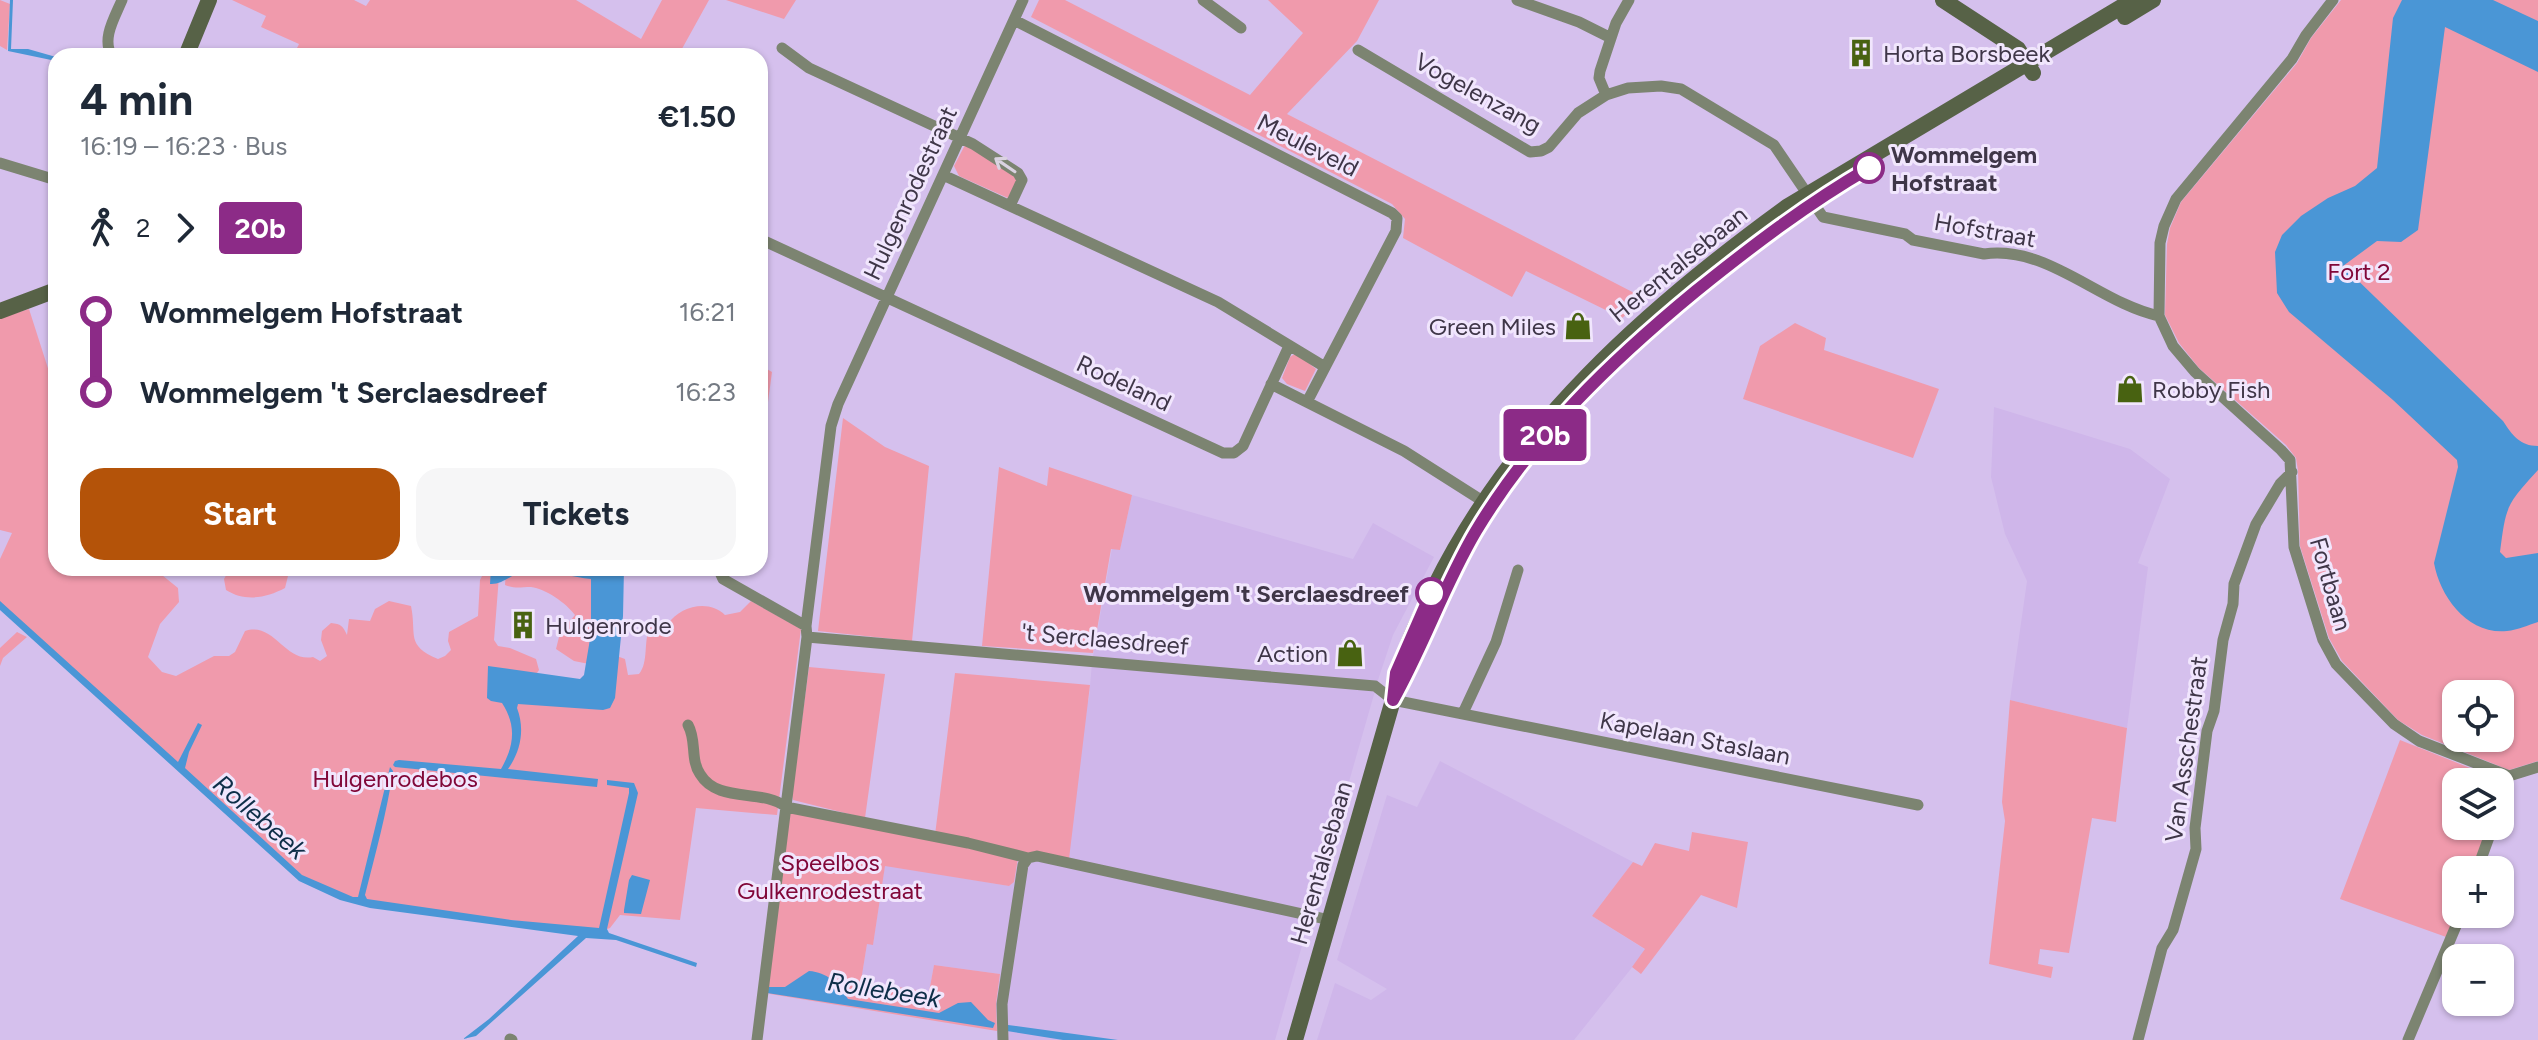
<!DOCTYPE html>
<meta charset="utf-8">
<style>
body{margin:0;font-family:Figtree,sans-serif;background:#f6f6f7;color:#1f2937;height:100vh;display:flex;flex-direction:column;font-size:30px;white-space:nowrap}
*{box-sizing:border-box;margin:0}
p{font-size:26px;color:#747a83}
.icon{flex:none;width:44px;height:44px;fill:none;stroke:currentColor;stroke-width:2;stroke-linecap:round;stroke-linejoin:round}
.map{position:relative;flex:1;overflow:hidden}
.sheet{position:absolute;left:48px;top:48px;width:720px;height:528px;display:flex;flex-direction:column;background:#fff;border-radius:24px;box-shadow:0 2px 6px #0004}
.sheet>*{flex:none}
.badge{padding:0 16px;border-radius:6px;font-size:28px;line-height:52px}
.buttons{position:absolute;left:2442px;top:680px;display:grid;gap:16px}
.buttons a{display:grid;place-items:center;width:72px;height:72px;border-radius:16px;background:#fff;box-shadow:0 2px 6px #0004;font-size:40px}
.map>.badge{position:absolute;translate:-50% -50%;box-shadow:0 0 0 4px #fff}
.legs{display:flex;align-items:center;gap:12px;height:88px;padding:0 32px;font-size:26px}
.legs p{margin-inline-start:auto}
.summary{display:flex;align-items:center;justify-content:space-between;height:136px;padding:0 32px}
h1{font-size:44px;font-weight:700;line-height:60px}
.primary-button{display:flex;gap:16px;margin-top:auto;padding:16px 32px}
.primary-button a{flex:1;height:92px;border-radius:24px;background:#b45309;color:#fff;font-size:32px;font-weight:700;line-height:92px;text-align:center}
.primary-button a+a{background:#f6f6f7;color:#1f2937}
ul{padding:0 32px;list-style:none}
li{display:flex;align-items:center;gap:28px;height:80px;font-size:30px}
li i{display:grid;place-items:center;width:12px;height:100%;margin:0 10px;background:currentColor}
li i::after{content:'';width:20px;height:20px;margin:-10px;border:6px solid;border-radius:50%;background:#fff}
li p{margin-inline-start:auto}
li:first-child i{background:linear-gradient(#0000 50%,currentColor 0)}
li:last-child i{background:linear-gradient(currentColor 50%,#0000 0)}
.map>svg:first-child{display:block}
.built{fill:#cfb6ea}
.green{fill:#f09aac;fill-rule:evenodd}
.water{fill:#4a96d6}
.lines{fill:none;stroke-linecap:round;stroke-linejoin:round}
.street{stroke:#7c8471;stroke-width:11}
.secondary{stroke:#576247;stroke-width:16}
.oneway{stroke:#dad2e1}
.line-1-casing{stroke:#fff;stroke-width:18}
.line-1{stroke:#8c2b87;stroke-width:12}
.stop-1-dot{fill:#fff;stroke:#8c2b87;stroke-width:4}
.labels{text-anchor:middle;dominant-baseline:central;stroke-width:6;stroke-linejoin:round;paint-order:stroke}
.poi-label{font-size:24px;fill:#3f3648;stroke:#f1e6fd;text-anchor:start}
.street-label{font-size:24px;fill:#3f3648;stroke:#f1e6fd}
.stop-label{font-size:24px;font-weight:bold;fill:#3f3648;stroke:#f1e6fd;text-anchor:start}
.park-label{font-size:24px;fill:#810738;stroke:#f1e6fd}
.water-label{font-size:26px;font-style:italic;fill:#0e2e48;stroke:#f1e6fd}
</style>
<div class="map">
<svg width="2538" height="1040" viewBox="0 0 2538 1040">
<rect width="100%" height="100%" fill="#d5c0ed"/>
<path class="built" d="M 1994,407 L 2130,449 L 2170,479 L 2138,563 L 2148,567 L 2127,728 L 2010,700 L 2027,581 L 2005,534 L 1991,477 Z
M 1132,495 L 1353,559 L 1373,523 L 1434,557 L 1393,635 L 1379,677 L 1275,1040 L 998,1040 L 996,1004 L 1000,974 L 934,965 L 929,992 L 861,981 L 867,944 L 873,944 L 885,865 L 1009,886 L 1014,882 L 1018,852 L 1089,699 L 1092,662 L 1112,548 L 1120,550 Z
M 1440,761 L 1633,862 L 1592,916 L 1646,950 L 1574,1040 L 1317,1040 L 1335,983 L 1371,1000 L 1387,989 L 1337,960 L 1387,795 L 1417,807 Z"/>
<path class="green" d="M 0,0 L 10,4 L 7,50 L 0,46 Z
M 232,0 L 354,0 L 366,6 L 370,0 L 576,0 L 641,39 L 662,0 L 709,0 L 678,56 L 293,56 L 299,44 L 261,27 L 266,16 Z
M 726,0 L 796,0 L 784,19 Z
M 1039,0 L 1065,0 L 1250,95 L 1303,33 L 1268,0 L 1379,0 L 1357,41 L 1287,114 L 1646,299 L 1622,318 L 1526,271 L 1512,297 L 1403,238 L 1405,219 L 1392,204 L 1031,17 Z
M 2341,0 L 2538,0 L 2538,761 L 2509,770 L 2422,735 L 2398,720 L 2342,661 L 2329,638 L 2300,546 L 2298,471 L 2296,458 L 2286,445 L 2199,368 L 2179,343 L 2165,315 L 2167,244 L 2170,228 L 2181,202 L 2297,63 L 2311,38 ZM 2456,694 L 2500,694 L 2500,738 L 2456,738 Z
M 965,145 L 1018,177 L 1008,198 L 959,176 L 954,166 Z
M 29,309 L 53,384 L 56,373 L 56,568 L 159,568 L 157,571 L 178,588 L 179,602 L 160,624 L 148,657 L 162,672 L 176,676 L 214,656 L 229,656 L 235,652 L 245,631 C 274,621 285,663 313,657 L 320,661 L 327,656 L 321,640 L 322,631 L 331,623 C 341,624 343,626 347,635 L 349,619 L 370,621 L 375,609 L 389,601 L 411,606 C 417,635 405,645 438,659 L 445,656 L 451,650 L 448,641 L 449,632 L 478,616 L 480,580 L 486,568 L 496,568 L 499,576 L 494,640 L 498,646 L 510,648 L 536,659 L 539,670 L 535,676 L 557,700 L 614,655 L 625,659 L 628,675 L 639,674 C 649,662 643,641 650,627 L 668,624 C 680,606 709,599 725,615 L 740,612 L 751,601 L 801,629 L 777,815 L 696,808 L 680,920 L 620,915 L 610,928 L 602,931 L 361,902 L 290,871 L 0,606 L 0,559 L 12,533 L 0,530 L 0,318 Z
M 1795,323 L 1826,338 L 1824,350 L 1939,389 L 1913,458 L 1743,399 L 1760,346 Z
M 1296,353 L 1316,369 L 1305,391 L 1287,384 L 1282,378 L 1290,357 Z
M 760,365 L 772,372 L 760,462 Z
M 843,418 L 885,447 L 929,466 L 912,641 L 818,631 Z
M 999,467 L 1047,486 L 1049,467 L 1132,495 L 1120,550 L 1111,549 L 1093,653 L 982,646 Z
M 230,568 L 290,568 L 285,588 C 266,598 245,602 226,590 L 224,579 Z
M 576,568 L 594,577 L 601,590 L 589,664 L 574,661 L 556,649 L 560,633 L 575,615 C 566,603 546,589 531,587 C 520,587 516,589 505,585 L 506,571 Z
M 17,632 L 27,637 L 3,658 L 0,666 L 0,648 Z
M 809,667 L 885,674 L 865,818 L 793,800 L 792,795 Z
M 955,673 L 1090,685 L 1069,859 L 1019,852 L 1014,882 L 1009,886 L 885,866 L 873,945 L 867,944 L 861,981 L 929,992 L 934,965 L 1000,974 L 996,1004 L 997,1031 L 770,994 L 764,989 L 786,807 L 935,835 Z
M 2010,700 L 2127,728 L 2116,822 L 2092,818 L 2069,953 L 2040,949 L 2038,964 L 2053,967 L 2051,978 L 1989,964 L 2005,821 L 2002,802 Z
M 2400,740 L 2505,782 L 2500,795 L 2500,782 L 2456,782 L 2456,826 L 2489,826 L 2473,870 L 2456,870 L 2456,914 L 2449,938 L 2340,899 Z
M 1692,832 L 1748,842 L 1737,908 L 1701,895 L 1641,974 L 1632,967 L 1645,949 L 1592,916 L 1633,862 L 1642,866 L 1655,843 L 1689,851 Z"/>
<path class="water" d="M 10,0 L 13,0 L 11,49 L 28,49 L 56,57 L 56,61 L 8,51 Z
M 2402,0 L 2493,0 L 2538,21 L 2538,72 L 2445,27 L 2418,230 L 2401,242 L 2377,241 L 2343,266 L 2503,421 C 2512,435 2520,446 2538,446 L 2538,470 C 2506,505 2506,506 2500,552 L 2506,558 L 2538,553 L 2538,622 C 2528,625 2518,630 2507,631 C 2468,635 2440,597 2434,563 L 2458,467 L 2457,460 L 2393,400 L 2289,312 L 2277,293 L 2275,252 L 2282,235 L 2301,216 L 2328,198 L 2355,186 L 2377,168 L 2393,18 Z
M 491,568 L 624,568 L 623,616 L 615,698 L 610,708 L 603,710 L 518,704 L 517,708 C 525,729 521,751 508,769 L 598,779 L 597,787 L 395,767 L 393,765 L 395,761 L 399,760 L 501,769 C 514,746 517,726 502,703 L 491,701 L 487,698 L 488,666 L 580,679 L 584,675 L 591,633 L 591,579 C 571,577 546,568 526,571 C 512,573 503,585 490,584 Z
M 0,601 L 178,762 L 198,723 L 202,725 L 189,752 L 185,768 L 302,875 L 353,897 L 358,897 L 390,767 L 393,771 C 387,812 375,855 365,895 L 367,899 L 511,920 L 599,928 L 629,793 L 629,788 L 607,785 L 607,780 L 634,783 L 638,793 L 607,929 L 609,933 L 697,963 L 696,967 L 616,940 L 586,938 L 476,1036 L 463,1039 L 489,1019 L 578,936 L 370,908 L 340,900 L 299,881 L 0,610 Z
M 632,875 L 650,880 L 641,914 L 624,913 L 624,910 L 629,880 Z
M 809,971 C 827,972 839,984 848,999 L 939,1013 L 958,1003 L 971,1002 L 988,1020 L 995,1023 L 993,1028 L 767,993 L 769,987 L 785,987 Z
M 1008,1025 L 1118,1040 L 1063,1040 L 1007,1031 Z"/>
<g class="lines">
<path class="street" d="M 1203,0 L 1241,28
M 1517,0 L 1579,22 L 1611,38
M 2333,0 L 2306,35 L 2292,59 L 2176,199 L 2164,226 L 2160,243 L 2159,316 L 2173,346 L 2195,372 L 2281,450 L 2290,460 L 2294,547 L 2323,640 L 2336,664 L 2394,724 L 2419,741 L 2509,776 L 2538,767
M 1014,20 L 1392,213 L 1397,218 L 1396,231 L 1307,402
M 782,48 L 809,68 L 973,144 L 1018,173 L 1022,180 L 1010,206
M 1358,50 L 1530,152 L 1541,151 L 1549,147 L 1578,113 L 1606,95 L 1628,88 L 1661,86 L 1681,89 L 1774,145 L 1823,217 L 1905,234 L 1913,240 L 1984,254 C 2048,245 2099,303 2159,316
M 112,56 C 101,39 115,17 122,0
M 1606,95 L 1599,78 L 1600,71 L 1616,23 L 1629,0
M 0,163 L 56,180
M 943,175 L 1218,302 L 1325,367
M 760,239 L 1223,453 L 1234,453 L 1243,446 L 1289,346
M 1271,384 L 1404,451 L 1492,507
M 718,568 L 723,579 L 806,626
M 807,637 L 1375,686 L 1393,700 L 1918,805
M 1463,713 L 1496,642 L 1518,570
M 688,725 C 697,741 690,759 700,774 C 718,804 762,788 786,807 L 968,843 L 1028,858 L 1037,856 L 1330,920
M 2500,806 L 2509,776
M 2477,870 L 2493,826
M 510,1039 L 512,1040
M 757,1040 L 807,637 L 806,626 L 831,426 L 838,404 L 1023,0
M 1003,1040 L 1002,1004 L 1023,865 L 1028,858
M 2138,1040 L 2162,948 L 2173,930 L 2196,849 L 2195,828 L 2207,731 L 2214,711 L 2223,640 L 2233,604 L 2234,584 L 2256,524 L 2280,484 L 2292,472
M 2408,1040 L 2461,914"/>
<path class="secondary" d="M 1943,0 L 2018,49 L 2033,73
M 2125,17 L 2153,0
M 186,56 L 209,0
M 0,311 L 56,290
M 1295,1040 L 1393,700 C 1398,659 1417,622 1435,586 C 1514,427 1646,309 1788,206 L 2133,0"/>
</g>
<defs><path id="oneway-shaft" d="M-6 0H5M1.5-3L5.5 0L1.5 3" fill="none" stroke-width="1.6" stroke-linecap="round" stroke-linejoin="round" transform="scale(2)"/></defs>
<use class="oneway" href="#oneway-shaft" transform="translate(1005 165) rotate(-146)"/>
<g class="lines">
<defs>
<path id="line-1" d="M 1431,593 L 1396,673 L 1393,700 C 1424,645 1444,585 1476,531 C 1533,436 1611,361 1696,291 C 1752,246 1807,204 1869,168"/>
</defs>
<use href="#line-1" class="line-1-casing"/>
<use href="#line-1" class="line-1"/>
</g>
<defs>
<symbol id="building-bare" viewBox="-9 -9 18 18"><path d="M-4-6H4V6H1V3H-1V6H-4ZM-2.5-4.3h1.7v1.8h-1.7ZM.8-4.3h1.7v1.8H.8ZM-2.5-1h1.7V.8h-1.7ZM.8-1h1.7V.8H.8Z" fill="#486211" stroke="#f1e6fd" stroke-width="2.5" paint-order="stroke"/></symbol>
<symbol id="shop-bare" viewBox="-9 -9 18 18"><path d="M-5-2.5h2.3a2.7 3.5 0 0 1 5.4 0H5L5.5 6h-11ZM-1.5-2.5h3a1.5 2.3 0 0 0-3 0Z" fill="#486211" stroke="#f1e6fd" stroke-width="2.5" paint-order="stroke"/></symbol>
</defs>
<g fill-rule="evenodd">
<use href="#building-bare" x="1841" y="33" width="40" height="40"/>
<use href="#shop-bare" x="1558" y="306" width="40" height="40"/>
<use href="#shop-bare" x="2110" y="369" width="40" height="40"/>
<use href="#building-bare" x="503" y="605" width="40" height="40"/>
<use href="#shop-bare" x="1330" y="633" width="40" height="40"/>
</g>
<g class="stop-1-dot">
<circle cx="1869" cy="168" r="14"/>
<circle cx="1431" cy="593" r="14"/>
</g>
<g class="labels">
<g class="poi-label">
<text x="1883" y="53">Horta Borsbeek</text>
<text x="1556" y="326" text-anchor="end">Green Miles</text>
<text x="2152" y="389">Robby Fish</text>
<text x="545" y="625">Hulgenrode</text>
<text x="1328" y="653" text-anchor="end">Action</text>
</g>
<g class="street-label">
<text transform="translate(1478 93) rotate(29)">Vogelenzang</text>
<text transform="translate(1308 145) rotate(27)">Meuleveld</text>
<text transform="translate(910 193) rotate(-65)">Hulgenrodestraat</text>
<text transform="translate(1985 230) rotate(10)">Hofstraat</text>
<text transform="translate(1678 264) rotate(-39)">Herentalsebaan</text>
<text transform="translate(1124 383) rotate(25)">Rodeland</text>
<text transform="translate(2331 584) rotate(74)">Fortbaan</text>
<text transform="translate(1105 639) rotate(5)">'t Serclaesdreef</text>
<text transform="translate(1695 738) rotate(11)">Kapelaan Staslaan</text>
<text transform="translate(2186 749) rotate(-82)">Van Asschestraat</text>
<text transform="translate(1321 863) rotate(-74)">Herentalsebaan</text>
</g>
<g class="stop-label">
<text x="1891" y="154">Wommelgem<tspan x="1891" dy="28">Hofstraat</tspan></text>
<text x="1409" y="593" text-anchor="end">Wommelgem 't Serclaesdreef</text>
</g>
<g class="park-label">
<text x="2359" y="271">Fort 2</text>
<text x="395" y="778">Hulgenrodebos</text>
<text x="830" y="862">Speelbos<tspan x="830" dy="28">Gulkenrodestraat</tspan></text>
</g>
<g class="water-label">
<text transform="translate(260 817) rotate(41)">Rollebeek</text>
<text transform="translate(884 990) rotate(9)">Rollebeek</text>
</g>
</g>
</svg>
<div class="buttons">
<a><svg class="icon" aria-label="locate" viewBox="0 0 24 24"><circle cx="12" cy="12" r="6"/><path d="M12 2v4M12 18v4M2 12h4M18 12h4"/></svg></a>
<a><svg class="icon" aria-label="layers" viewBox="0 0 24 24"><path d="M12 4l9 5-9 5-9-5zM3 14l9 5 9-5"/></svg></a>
<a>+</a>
<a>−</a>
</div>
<b class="badge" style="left:1545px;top:435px;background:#8c2b87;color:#fff">20b</b>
<section class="sheet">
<div class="summary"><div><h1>4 min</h1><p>16:19 – 16:23 · Bus</p></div><b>€1.50</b></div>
<div class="legs"><svg class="icon" aria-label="walk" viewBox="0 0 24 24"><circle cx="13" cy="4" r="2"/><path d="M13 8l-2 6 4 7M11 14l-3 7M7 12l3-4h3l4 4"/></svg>2<svg class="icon" aria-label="forward" viewBox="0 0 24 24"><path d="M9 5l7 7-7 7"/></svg><b class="badge" style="background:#8c2b87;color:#fff">20b</b></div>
<ul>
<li><i style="color:#8c2b87"></i><b>Wommelgem Hofstraat</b><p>16:21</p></li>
<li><i style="color:#8c2b87"></i><b>Wommelgem 't Serclaesdreef</b><p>16:23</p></li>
</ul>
<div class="primary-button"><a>Start</a><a>Tickets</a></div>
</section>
</div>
